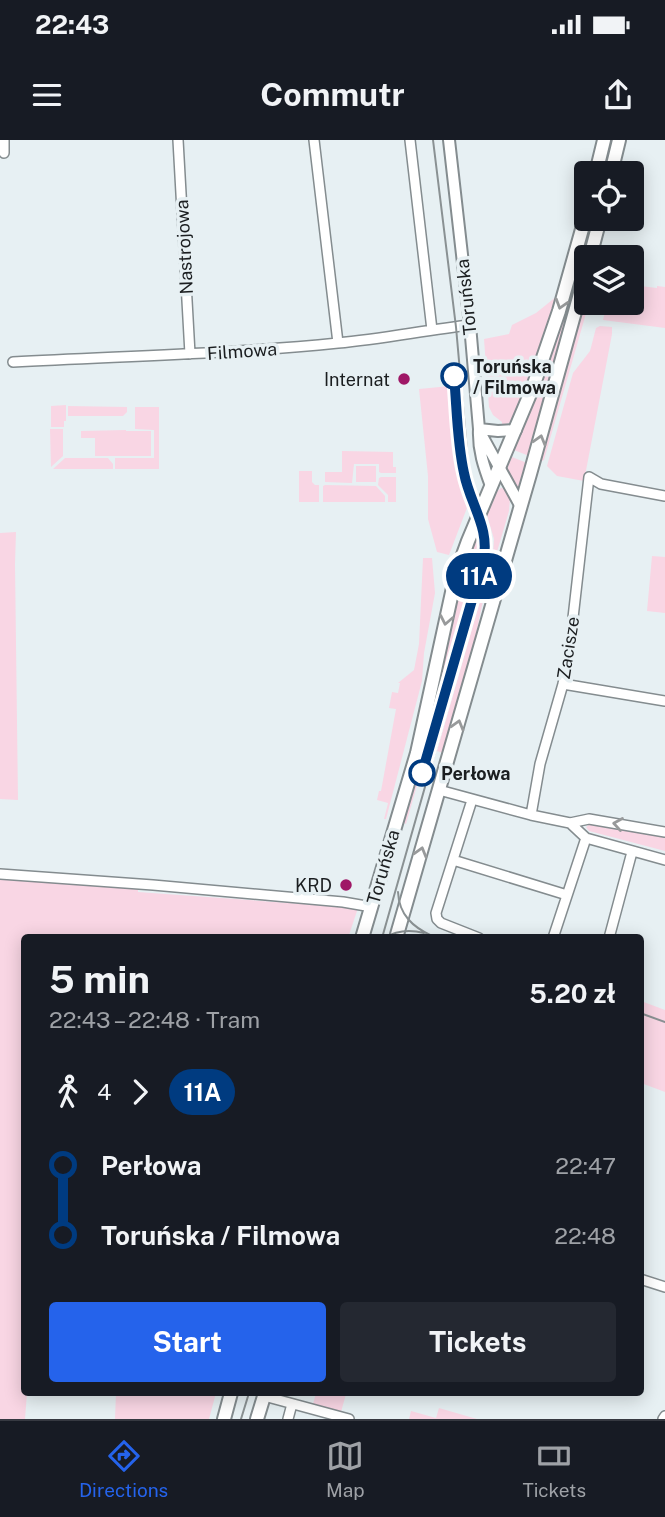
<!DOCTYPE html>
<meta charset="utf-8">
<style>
body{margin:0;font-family:"Public Sans",sans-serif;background:#242831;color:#f1f3f6;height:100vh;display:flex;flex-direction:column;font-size:26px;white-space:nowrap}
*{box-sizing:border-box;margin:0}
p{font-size:23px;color:#9ea1a6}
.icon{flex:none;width:38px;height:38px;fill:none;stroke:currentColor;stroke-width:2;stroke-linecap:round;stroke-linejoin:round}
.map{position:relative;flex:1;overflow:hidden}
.sheet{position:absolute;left:21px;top:794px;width:623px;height:462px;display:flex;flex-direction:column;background:#171b24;border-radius:7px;box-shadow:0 4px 18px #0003}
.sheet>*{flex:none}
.badge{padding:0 14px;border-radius:23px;font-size:24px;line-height:46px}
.fabs{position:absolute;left:574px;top:21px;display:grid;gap:14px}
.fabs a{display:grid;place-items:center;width:70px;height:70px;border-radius:7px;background:#171b24;box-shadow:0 4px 18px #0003;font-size:35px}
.map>.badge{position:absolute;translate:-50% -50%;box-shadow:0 0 0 4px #fff}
.legs{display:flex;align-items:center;gap:10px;height:77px;padding:0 28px;font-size:23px}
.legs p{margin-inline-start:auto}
.overview{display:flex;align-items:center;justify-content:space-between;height:119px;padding:0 28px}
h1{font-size:38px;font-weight:700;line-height:52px}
.cta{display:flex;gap:14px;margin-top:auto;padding:14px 28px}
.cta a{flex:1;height:80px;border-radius:7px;background:#2563eb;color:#fff;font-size:28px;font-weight:700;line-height:80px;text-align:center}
.cta a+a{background:#242831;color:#f1f3f6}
ul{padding:0 28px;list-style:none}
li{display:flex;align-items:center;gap:24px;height:70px;font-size:26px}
li i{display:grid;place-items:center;width:10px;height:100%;margin:0 9px;background:currentColor}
li i::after{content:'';width:18px;height:18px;margin:-9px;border:5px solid;border-radius:50%;background:#171b24}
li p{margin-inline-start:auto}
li:first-child i{background:linear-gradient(#0000 50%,currentColor 0)}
li:last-child i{background:linear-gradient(currentColor 50%,#0000 0)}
.status{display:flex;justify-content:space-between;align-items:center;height:49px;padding:0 35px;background:#171b24;direction:ltr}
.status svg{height:19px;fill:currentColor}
header{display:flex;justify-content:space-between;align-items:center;height:91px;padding:0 28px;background:#171b24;font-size:32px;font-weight:700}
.dock{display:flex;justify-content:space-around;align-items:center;height:98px;border-top:2px solid #363941;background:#171b24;font-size:19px;color:#9ea1a6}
.dock a{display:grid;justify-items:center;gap:4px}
.dock .on{color:#2563eb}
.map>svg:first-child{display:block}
.green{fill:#f9d6e4}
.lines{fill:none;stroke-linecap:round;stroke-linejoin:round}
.minor-casing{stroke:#848c8f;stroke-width:12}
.tertiary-casing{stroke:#848c8f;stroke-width:14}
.secondary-casing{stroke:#848c8f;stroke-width:16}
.minor{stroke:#fff;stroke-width:9}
.tertiary{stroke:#fff;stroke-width:10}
.secondary{stroke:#fff;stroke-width:12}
.tram{stroke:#8a9193;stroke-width:2}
.oneway{stroke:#989a9b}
.line-1-casing{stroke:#fff;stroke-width:16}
.line-1{stroke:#003b80;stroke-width:10}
.stop-1-dot{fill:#fff;stroke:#003b80;stroke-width:3.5}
.poi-dot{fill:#9f1766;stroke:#e7f0f3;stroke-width:2.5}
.labels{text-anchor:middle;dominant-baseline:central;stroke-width:7;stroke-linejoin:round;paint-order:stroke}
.street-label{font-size:18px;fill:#1b1e20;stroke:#e7f0f3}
.stop-label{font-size:18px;font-weight:bold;fill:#1b1e20;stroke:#e7f0f3;text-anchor:start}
.poi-label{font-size:18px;fill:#1b1e20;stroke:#e7f0f3;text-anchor:end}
</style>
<div class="status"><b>22:43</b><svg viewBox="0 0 49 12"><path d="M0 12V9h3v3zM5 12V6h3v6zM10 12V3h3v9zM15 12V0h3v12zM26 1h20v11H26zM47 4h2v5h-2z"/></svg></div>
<header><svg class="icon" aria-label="menu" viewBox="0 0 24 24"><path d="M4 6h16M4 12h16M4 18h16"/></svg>Commutr<svg class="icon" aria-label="share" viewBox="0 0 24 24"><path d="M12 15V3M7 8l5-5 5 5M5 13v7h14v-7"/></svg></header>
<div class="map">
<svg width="665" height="1279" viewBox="0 0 665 1279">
<rect width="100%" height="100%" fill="#e7f0f3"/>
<path class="green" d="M 591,79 L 594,79 L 529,316 L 514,310 C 544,234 571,158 591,79 Z
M 632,145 L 657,148 L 657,146 L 665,147 L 665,188 L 603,180 L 607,163 L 632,163 Z
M 586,155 L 586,163 L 589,163 L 544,320 L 542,321 L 540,320 Z
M 557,156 L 531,237 L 516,277 L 509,283 L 502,285 L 502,282 L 493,275 L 489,267 L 484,199 L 509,194 L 512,185 L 536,173 Z
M 600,186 L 612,187 L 612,194 L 584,341 L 557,336 L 547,326 L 573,233 L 590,211 L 596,188 Z
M 450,246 C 454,285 457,324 470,360 L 449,415 L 437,412 L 428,379 L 428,336 L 419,249 Z
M 66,265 L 66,281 L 64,281 L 64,287 L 51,287 L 51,266 Z
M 68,266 L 127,267 L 127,272 L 123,276 L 68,276 Z
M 135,267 L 159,267 L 159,329 L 115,329 L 115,318 L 154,318 L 154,290 L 135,289 Z
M 50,289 L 63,289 L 63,316 L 51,327 Z
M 126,290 L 126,291 L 151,291 L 151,316 L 95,316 L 95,298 L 81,298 L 81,291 Z
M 342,311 L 393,312 L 393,327 L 396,327 L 396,333 L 381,333 L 379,332 L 379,324 L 354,324 L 352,343 L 325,342 L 325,332 L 342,332 Z
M 512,317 L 527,323 L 519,352 L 506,331 Z
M 65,318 L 108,318 L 113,324 L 113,329 L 53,329 Z
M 356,326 L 376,326 L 376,342 L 356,342 Z
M 299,331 L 312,331 L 312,342 L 315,345 L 319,345 L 319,362 L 299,362 Z
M 381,337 L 396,337 L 396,362 L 388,362 L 388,355 L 378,345 L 379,338 Z
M 325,345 L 376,346 L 385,356 L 385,362 L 323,362 L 323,346 Z
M 501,348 L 506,349 L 510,358 L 509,371 L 484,456 L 470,522 L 443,613 L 437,611 L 493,416 L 494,399 L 486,372 L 496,352 Z
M 480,385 L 483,400 L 481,421 L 406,684 L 402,682 L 429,588 L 456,456 L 462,433 Z
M 16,392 L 15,424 L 18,660 L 0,659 L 0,393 Z
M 652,416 L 665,417 L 665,473 L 647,471 Z
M 423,418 L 432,418 L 435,453 L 424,513 L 422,541 L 386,679 L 384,679 L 388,663 L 377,660 L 379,651 L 381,651 L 396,569 L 389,568 L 392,552 L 398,553 L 400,543 L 398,543 L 414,530 L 419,504 Z
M 590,684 L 665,696 L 665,711 L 589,691 L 586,687 Z
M 0,738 L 138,748 L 138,752 L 358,768 L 348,798 L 24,798 L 24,1253 L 27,1253 L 25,1279 L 0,1279 Z
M 641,861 L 665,870 L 665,952 L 641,943 Z
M 116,1253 L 216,1253 L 209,1279 L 115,1279 Z
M 316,1253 L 346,1254 L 341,1272 L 313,1264 Z
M 439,1268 L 477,1279 L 409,1279 L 411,1271 L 436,1278 Z"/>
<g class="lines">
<defs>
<path id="minor" d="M 4,0 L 4,13
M 178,0 L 190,214
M 314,0 L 338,203
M 410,0 L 432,190
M 13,222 C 121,216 230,214 338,203 C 382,199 426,190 470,185
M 563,544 L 665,561
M 439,650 L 531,675 L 570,683 L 589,679 L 665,692
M 472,660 L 436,773 L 437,779 L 441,783 L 479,798
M 531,675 L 540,624 L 563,544 L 569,513 L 589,337 L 601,344 L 665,356
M 570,683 L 586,698 L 665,720
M 453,720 L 567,755
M 0,734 L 153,745 L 343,762 L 372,767
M 553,798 L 586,698
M 609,798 L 632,712
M 640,1139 L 665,1147
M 264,1256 L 349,1279
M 288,1279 L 292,1264
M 663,1279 L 665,1276"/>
<path id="tertiary" d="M 449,0 L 470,185 L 479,289 C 478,310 484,327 491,346
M 479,289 L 498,291 L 516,290
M 481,294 L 520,365"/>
<path id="secondary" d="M 596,33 L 604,0
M 611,33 L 619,0
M 590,117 L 600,79
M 362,798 L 417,613 L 456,434 L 468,401 L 533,247 L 559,171 L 586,75
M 396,798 L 530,334 L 586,132
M 224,1279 L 231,1253
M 257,1279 L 265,1253"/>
</defs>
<use href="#minor" class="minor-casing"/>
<use href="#tertiary" class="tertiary-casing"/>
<use href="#secondary" class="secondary-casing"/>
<use href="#minor" class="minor"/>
<use href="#tertiary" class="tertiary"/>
<use href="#secondary" class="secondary"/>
<path class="tram" d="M 398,752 C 399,775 413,787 432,796
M 382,798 L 485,436 L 491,414 L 491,398 L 472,341 L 468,322 L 456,187 L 433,0
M 384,798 C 397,790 409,789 424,793
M 640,873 L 665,882
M 241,1279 L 249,1253"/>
</g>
<defs><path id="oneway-chevron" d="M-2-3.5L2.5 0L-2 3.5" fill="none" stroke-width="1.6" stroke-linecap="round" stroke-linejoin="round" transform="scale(1.75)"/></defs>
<g class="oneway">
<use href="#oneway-chevron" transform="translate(561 164) rotate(107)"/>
<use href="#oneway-chevron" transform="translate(540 300) rotate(-74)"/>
<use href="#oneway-chevron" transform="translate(446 480) rotate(101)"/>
<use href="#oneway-chevron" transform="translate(458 585) rotate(-74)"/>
<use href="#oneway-chevron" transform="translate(618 684) rotate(-171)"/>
<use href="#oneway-chevron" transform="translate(421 712) rotate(-74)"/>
</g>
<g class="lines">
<defs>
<path id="line-1" d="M 422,633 L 483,422 C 491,388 470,365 464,333 C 457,302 457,268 454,236"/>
</defs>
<use href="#line-1" class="line-1-casing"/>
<use href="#line-1" class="line-1"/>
</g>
<g class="stop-1-dot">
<circle cx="454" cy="236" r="12"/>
<circle cx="422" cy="633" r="12"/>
</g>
<g class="poi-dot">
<circle cx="404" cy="239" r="7"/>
<circle cx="346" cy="745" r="7"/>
</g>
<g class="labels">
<g class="street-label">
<text transform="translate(184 107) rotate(-93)">Nastrojowa</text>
<text transform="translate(466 157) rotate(-96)">Toruńska</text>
<text transform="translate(242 211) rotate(-4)">Filmowa</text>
<text transform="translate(568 508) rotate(-81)">Zacisze</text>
<text transform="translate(383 727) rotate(-74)">Toruńska</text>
</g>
<g class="stop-label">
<text x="473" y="226">Toruńska<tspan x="473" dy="21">/ Filmowa</tspan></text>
<text x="441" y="633">Perłowa</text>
</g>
<g class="poi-label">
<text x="390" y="239">Internat</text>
<text x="332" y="745">KRD</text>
</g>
</g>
</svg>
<div class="fabs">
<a><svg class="icon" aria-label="locate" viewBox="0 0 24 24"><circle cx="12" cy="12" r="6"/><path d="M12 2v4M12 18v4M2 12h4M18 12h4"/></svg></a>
<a><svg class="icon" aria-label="layers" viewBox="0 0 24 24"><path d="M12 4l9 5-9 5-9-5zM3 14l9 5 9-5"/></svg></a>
</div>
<b class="badge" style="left:479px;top:436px;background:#003b80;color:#fff">11A</b>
<section class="sheet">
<div class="overview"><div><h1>5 min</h1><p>22:43 – 22:48 · Tram</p></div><b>5.20 zł</b></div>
<div class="legs"><svg class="icon" aria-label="walk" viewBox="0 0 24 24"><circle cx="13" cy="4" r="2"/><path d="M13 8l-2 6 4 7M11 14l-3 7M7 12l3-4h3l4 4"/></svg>4<svg class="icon" aria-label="forward" viewBox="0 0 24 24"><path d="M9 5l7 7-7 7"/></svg><b class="badge" style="background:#003b80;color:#fff">11A</b></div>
<ul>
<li><i style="color:#003b80"></i><b>Perłowa</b><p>22:47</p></li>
<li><i style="color:#003b80"></i><b>Toruńska / Filmowa</b><p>22:48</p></li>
</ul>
<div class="cta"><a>Start</a><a>Tickets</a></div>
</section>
</div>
<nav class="dock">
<a class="on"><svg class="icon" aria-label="directions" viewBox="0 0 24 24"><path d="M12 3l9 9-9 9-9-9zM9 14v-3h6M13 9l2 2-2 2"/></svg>Directions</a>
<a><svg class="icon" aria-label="map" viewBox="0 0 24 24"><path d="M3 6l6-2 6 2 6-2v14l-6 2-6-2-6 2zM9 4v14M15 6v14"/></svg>Map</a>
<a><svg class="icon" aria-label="tickets" viewBox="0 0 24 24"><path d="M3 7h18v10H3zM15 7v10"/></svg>Tickets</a>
</nav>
